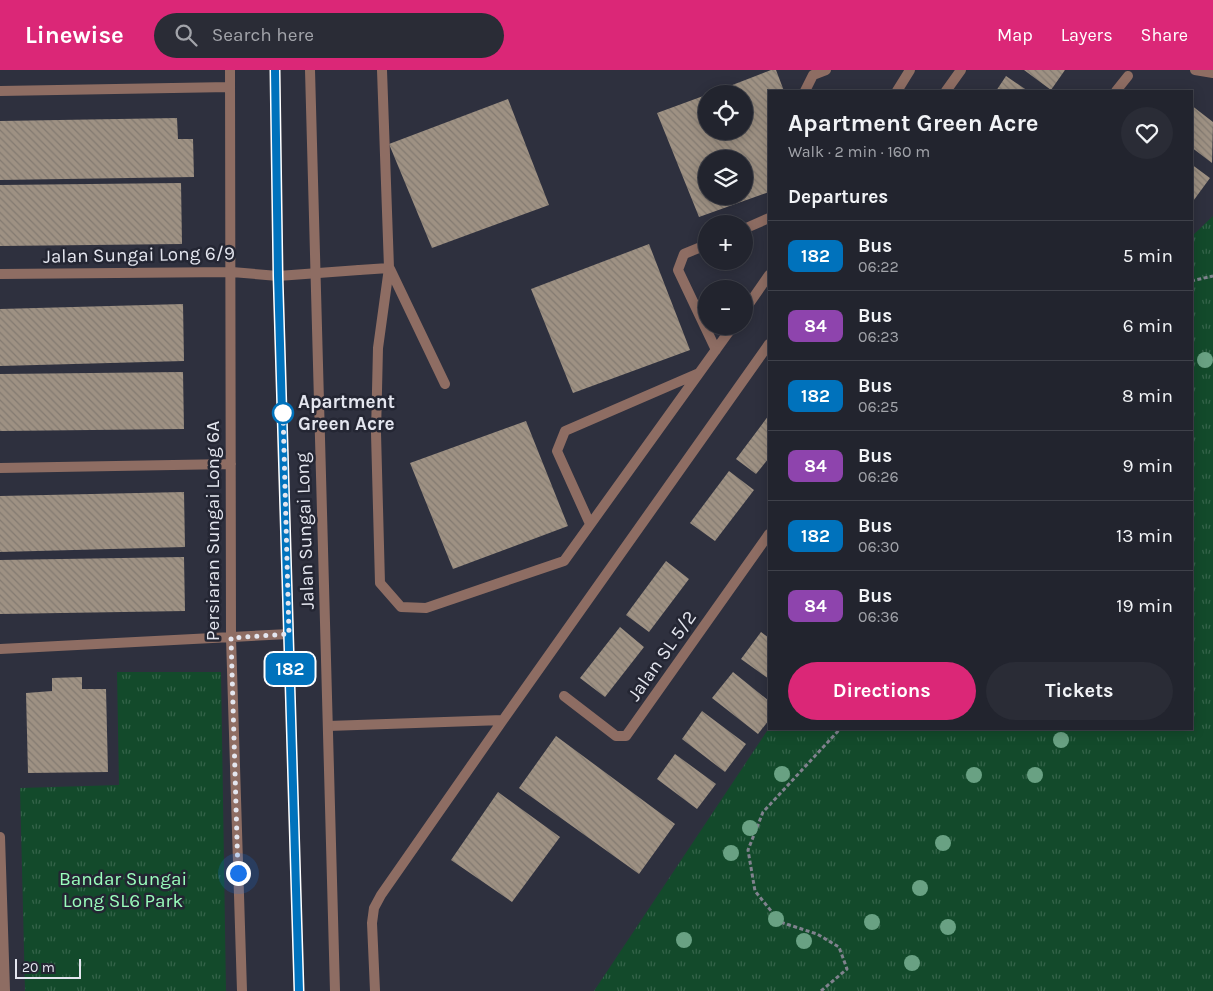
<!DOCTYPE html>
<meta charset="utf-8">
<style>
body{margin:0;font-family:Karla,sans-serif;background:#2a2c36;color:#f1f3f6;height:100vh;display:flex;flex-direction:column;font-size:19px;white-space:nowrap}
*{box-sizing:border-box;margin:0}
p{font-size:16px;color:#a2a4aa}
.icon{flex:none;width:28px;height:28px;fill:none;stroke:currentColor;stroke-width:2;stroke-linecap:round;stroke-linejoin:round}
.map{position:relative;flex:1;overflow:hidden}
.side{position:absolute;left:768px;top:20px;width:425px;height:640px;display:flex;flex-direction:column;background:#22242e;border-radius:0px;box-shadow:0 2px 12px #0003,0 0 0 1px #3f414a}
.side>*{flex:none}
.badge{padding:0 10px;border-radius:8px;font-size:18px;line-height:32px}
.fabs{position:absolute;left:698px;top:15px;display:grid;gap:10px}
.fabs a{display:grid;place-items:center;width:55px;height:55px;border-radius:50%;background:#22242e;box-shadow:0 2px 12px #0003,0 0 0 1px #3f414a;font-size:25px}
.scale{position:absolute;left:15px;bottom:12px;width:66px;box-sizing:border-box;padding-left:5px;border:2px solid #e4e6ef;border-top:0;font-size:14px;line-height:18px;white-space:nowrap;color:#e4e6ef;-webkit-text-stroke:4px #242633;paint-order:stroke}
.you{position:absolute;width:25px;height:25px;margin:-12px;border:4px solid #fff;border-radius:50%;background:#1a73e8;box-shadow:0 0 0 8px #1a73e833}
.map>.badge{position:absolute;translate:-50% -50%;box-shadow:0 0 0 2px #fff}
h2{padding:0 20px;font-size:19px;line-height:45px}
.round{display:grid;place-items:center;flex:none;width:52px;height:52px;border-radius:26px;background:#2a2c36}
.overview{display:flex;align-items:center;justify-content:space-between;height:85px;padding:0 20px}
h1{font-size:24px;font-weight:700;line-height:38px}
.button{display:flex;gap:10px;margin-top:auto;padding:10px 20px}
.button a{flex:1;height:58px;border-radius:30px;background:#db2777;color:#fff;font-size:20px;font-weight:700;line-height:58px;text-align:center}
.button a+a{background:#2a2c36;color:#f1f3f6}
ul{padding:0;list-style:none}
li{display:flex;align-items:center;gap:15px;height:70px;padding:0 20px;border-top:1px solid #3f414a}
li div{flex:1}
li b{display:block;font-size:19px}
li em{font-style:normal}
li .badge{min-width:55px;font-weight:700;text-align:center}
header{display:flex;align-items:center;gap:30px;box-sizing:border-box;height:70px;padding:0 25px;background:#db2777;color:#fff}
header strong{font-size:24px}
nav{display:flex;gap:28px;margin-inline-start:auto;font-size:18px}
.search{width:350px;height:45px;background:#2a2c36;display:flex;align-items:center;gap:12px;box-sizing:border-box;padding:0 18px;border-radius:28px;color:#a2a4aa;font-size:19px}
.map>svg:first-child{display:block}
.grass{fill:url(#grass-tufts)}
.building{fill:url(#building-back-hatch);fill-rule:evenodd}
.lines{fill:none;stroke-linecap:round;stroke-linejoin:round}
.path{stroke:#80828e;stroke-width:3;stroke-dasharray:4 2.5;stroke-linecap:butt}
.service{stroke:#8e6d63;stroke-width:10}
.minor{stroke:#8e6d63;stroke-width:10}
.tertiary{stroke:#8e6d63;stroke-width:10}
.tree{fill:#69a183}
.line-casing{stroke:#fff;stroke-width:11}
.line{stroke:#0072bc;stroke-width:8}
.walk{stroke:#e4e6ef;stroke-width:5;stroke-dasharray:0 9}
.stop-dot{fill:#fff;stroke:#0072bc;stroke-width:2.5}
.labels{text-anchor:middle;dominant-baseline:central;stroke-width:5;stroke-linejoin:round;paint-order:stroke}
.street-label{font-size:19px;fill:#e4e6ef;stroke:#242633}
.stop-label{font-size:19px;font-weight:bold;fill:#e4e6ef;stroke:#242633;text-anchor:start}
.park-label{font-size:19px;fill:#9afdbc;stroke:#242633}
</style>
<header>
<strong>Linewise</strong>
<div class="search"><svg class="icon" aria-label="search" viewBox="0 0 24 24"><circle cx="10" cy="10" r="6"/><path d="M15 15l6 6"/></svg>Search here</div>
<nav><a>Map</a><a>Layers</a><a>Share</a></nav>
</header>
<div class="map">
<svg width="1213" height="921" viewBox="0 0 1213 921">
<defs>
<pattern id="grass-tufts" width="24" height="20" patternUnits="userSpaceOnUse" patternTransform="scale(1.25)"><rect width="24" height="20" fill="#134a2b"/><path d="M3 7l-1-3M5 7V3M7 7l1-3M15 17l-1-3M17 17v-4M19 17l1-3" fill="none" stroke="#35644a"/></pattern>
<pattern id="building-back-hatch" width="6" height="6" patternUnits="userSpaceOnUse" patternTransform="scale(1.25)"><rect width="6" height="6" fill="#9e9183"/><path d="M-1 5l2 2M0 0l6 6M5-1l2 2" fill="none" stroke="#837a71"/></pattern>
</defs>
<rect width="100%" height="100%" fill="#2e303e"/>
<path class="grass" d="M 1213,146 L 1213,921 L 594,921 L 769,658 L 1191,659 L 1191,167 Z
M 117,602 L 221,602 L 226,921 L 25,921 L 20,718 L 119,715 Z"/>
<path class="building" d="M 771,0 L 776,0 L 784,21 L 769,21 L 769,122 L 699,147 L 657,43 L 706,25 L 706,61 L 744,61 L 744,24 L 709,24 ZM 706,89 L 744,89 L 744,126 L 706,126 Z
M 1024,0 L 1065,0 L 1051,20 Z
M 1006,6 L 1028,21 L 996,21 Z
M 508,29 L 549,135 L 432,178 L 389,74 Z
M 1191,35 L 1213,52 L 1212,93 L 1191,77 Z
M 177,48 L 178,69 L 193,69 L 194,107 L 0,110 L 0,51 Z
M 1191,94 L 1210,108 L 1191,134 Z
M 181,113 L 182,174 L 0,176 L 0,115 Z
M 649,174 L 690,280 L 573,323 L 531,219 Z
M 183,234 L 184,291 L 0,296 L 0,239 Z
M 183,302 L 184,359 L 0,361 L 0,304 Z
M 769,345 L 769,388 L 756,404 L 736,389 Z
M 526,351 L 568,456 L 453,499 L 410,393 Z
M 729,401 L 754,420 L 715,471 L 690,453 Z
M 184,422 L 185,477 L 0,482 L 0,426 Z
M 184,487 L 185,541 L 0,544 L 0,490 Z
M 666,491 L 689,509 L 649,562 L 626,545 Z
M 620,557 L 644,577 L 605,627 L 580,608 Z
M 761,562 L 769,568 L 769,609 L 741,589 Z
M 733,602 L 769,631 L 769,650 L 758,664 L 712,628 Z
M 82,607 L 82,619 L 106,619 L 108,702 L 28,703 L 26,623 L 52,621 L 52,608 Z
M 702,641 L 746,674 L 725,702 L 682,669 Z
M 556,666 L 675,754 L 639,804 L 519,718 Z
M 675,684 L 716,714 L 697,739 L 657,709 Z
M 498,722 L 560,767 L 512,832 L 451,790 Z"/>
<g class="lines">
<path class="path" d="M 1191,211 L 1213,206
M 821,921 L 847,899 L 839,877 L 817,864 L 780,852 L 755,821 L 748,780 L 763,742 L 840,659"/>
<path class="service" d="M 382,0 L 389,198 L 378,278 L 376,363 L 380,513 L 401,537 L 426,538 L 564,491 L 733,256
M 805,21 L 813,5 L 826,0
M 897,21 L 910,0
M 744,159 L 769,148
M 706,175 L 684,184 L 678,200 L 716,280
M 390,199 L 445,314
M 359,200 L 389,198
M 744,241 L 769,205
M 590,454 L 557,381 L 565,361 L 699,303
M 0,767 L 5,921"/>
<path class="minor" d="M 230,0 L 231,568 L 242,921
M 1195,0 L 1213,3
M 0,21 L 230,17
M 946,21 L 961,0
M 1116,21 L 1128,6
M 0,204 L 232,202 L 278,206 L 359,200
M 0,398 L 231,394
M 0,579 L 289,564
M 564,626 L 616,666 L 626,666 L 769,464
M 328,656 L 503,650
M 375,921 L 372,853 L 374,838 L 381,825 L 503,650 L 769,274"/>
<path class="tertiary" d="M 275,0 L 278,206 L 299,921
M 310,0 L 335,921"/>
</g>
<g class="tree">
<circle cx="1205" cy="290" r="8"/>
<circle cx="1061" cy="670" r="8"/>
<circle cx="782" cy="704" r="8"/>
<circle cx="974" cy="705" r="8"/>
<circle cx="1035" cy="705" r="8"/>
<circle cx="750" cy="758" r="8"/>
<circle cx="943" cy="773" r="8"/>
<circle cx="731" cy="783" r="8"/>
<circle cx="920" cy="818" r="8"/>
<circle cx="776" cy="849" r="8"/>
<circle cx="872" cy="852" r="8"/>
<circle cx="948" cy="857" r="8"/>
<circle cx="684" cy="870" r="8"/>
<circle cx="804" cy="871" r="8"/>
<circle cx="912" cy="893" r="8"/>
</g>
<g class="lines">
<defs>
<path id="line" d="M 275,0 L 278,206 L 299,921"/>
</defs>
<use href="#line" class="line-casing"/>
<use href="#line" class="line"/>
<path class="walk" d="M 238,803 L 231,568 L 289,564 L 283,343"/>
</g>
<circle class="stop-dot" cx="283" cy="343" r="10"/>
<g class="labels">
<g class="street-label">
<text transform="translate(139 185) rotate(-1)">Jalan Sungai Long 6/9</text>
<text transform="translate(213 461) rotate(-90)">Persiaran Sungai Long 6A</text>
<text transform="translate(305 461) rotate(-92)">Jalan Sungai Long</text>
<text transform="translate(662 586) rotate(-55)">Jalan SL 5/2</text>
</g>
<g class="stop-label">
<text x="298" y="332">Apartment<tspan x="298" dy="22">Green Acre</tspan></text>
</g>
<g class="park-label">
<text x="123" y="809">Bandar Sungai<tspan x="123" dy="22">Long SL6 Park</tspan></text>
</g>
</g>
</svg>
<div class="fabs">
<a><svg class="icon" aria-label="locate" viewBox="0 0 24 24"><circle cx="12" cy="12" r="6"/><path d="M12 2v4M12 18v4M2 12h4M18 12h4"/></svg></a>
<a><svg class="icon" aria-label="layers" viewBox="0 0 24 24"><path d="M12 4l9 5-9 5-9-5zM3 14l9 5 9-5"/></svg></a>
<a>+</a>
<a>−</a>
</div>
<div class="scale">20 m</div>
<div class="you" style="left:238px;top:803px"></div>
<b class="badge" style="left:290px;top:599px;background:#0072bc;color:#fff">182</b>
<section class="side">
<div class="overview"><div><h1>Apartment Green Acre</h1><p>Walk · 2 min · 160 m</p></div><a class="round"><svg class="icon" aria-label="heart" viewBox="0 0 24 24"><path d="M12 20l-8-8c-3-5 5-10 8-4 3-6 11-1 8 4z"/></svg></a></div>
<h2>Departures</h2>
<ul>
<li><span class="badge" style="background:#0072bc;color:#fff">182</span><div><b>Bus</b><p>06:22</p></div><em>5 min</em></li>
<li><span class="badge" style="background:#8e44ad;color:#fff">84</span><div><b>Bus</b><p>06:23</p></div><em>6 min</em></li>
<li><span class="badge" style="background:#0072bc;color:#fff">182</span><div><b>Bus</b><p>06:25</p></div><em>8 min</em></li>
<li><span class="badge" style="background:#8e44ad;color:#fff">84</span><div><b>Bus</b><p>06:26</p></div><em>9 min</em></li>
<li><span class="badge" style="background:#0072bc;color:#fff">182</span><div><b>Bus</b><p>06:30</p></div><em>13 min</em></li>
<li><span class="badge" style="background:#8e44ad;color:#fff">84</span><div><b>Bus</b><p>06:36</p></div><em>19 min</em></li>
</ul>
<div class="button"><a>Directions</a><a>Tickets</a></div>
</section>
</div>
